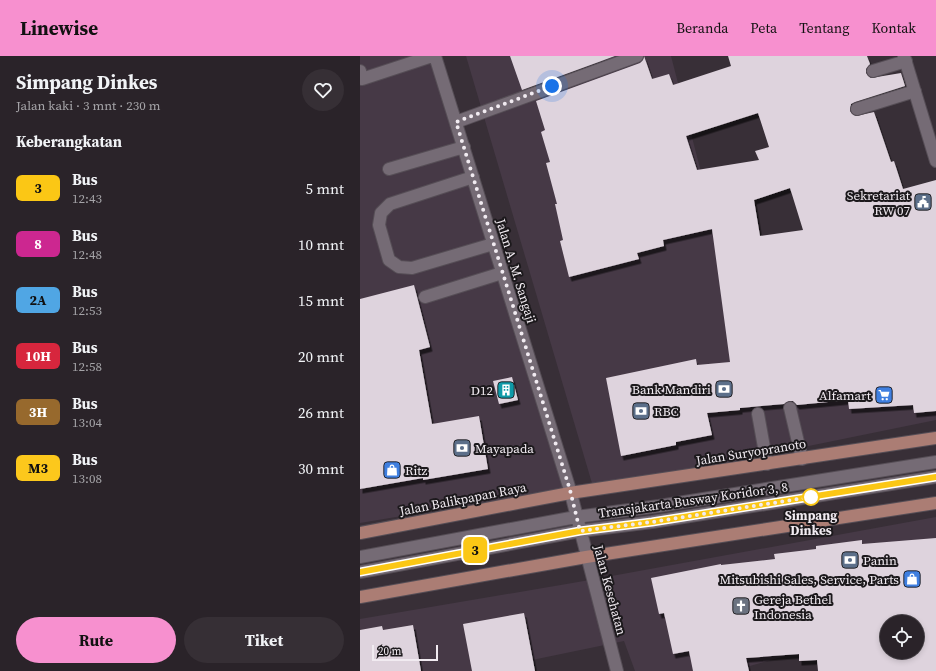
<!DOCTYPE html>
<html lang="id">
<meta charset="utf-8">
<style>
body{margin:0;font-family:"Source Serif 4",serif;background:#362f35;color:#f1f3f6;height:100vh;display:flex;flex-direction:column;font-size:15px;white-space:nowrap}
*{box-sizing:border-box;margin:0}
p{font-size:13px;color:#a5a4a8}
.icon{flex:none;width:22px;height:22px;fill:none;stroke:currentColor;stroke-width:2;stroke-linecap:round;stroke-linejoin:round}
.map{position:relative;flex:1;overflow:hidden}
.side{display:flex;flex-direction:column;background:#2a2329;width:360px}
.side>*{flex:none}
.badge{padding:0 8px;border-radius:6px;font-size:14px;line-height:26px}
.controls{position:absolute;left:520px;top:559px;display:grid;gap:8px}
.controls a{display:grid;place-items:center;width:44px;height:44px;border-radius:50%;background:#2a2329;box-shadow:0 2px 6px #0003,0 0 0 1px #464046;font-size:20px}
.scale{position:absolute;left:12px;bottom:10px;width:66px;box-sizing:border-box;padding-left:4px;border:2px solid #f1ebf1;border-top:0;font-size:11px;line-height:14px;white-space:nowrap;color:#f1ebf1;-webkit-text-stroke:3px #1c191c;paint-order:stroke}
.you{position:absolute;width:20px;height:20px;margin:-10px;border:3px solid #fff;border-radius:50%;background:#1a73e8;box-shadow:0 0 0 6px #1a73e833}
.map>.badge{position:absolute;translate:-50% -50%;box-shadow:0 0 0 2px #fff}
h2{padding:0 16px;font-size:15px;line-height:36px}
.round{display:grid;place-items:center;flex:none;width:42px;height:42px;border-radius:21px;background:#362f35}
.head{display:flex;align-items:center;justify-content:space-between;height:68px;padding:0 16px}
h1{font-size:19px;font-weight:700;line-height:30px}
.primary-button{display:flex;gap:8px;margin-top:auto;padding:8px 16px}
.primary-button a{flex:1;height:46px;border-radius:24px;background:#f790cf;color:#111;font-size:16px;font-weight:700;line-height:46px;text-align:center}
.primary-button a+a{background:#362f35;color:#f1f3f6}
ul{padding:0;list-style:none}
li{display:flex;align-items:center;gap:12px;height:56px;padding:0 16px}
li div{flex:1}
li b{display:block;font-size:15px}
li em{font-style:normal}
li .badge{min-width:44px;font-weight:700;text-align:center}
header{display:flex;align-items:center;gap:24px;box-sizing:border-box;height:56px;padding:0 20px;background:#f790cf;color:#111}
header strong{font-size:19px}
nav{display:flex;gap:22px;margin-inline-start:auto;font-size:14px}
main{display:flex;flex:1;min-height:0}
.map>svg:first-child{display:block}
.built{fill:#463946}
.building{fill:#ded3dd;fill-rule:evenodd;filter:url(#shadow)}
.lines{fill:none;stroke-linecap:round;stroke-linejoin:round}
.minor-casing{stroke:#564e56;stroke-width:14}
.major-casing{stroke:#564e56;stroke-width:14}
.minor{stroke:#756b75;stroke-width:12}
.major{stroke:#ab7d74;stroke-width:12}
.line-casing{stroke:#fff;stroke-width:9}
.line{stroke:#fbc715;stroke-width:6}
.walk{stroke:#f1ebf1;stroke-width:4;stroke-dasharray:0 7.2}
.stop-dot{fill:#fff;stroke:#fbc715;stroke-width:2}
.labels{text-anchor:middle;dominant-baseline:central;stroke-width:4;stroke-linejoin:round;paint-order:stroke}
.poi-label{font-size:13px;fill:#f1ebf1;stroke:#1c191c;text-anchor:end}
.street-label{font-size:13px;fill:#f1ebf1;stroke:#1c191c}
.stop-label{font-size:13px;font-weight:bold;fill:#f1ebf1;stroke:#1c191c}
</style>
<header>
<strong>Linewise</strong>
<nav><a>Beranda</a><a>Peta</a><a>Tentang</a><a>Kontak</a></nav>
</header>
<main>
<section class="side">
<div class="head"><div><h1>Simpang Dinkes</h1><p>Jalan kaki · 3 mnt · 230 m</p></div><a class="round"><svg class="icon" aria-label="heart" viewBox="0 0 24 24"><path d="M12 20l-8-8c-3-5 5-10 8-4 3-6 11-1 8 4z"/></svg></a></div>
<h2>Keberangkatan</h2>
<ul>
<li><span class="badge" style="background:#fbc715;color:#111">3</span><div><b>Bus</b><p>12:43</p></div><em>5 mnt</em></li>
<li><span class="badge" style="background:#cc2790;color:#fff">8</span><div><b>Bus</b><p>12:48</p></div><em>10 mnt</em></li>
<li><span class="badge" style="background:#50a6e4;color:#111">2A</span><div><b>Bus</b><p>12:53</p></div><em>15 mnt</em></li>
<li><span class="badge" style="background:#d7263d;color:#fff">10H</span><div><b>Bus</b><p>12:58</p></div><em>20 mnt</em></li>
<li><span class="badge" style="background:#97692d;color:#fff">3H</span><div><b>Bus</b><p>13:04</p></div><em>26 mnt</em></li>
<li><span class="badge" style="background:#fcc81c;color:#111">M3</span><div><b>Bus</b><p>13:08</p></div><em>30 mnt</em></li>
</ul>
<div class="primary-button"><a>Rute</a><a>Tiket</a></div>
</section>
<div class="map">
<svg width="576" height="615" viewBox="0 0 576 615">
<defs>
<filter id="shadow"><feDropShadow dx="2.5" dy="4.5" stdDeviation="0" flood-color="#0009"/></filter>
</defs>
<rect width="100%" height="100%" fill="#382f37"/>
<path class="built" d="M 0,0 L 76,0 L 203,433 L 0,467 Z
M 106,0 L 311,0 L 379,263 L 576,218 L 576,364 L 234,434 Z
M 576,461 L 576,560 L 527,566 L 527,571 L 372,615 L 275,615 L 264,585 L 119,615 L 0,615 L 0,563 L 224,525 Z"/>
<path class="building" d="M 150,0 L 255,0 L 162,34 Z
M 284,0 L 292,23 L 309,18 L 313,29 L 371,10 L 368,0 L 507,0 L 510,8 L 506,13 L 506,17 L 508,20 L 511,22 L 541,17 L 545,30 L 495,46 L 491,48 L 490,55 L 492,58 L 496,60 L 514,56 L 531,106 L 534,105 L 543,133 L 576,124 L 576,355 L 554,357 L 553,349 L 489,353 L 488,344 L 437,349 L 433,345 L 429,345 L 424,348 L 380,352 L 380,354 L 347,357 L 352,379 L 316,386 L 316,389 L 261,400 L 246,322 L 336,303 L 337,309 L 370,306 L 352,173 L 303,184 L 304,190 L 277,197 L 279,203 L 209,221 L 200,185 L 203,184 L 195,148 L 197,148 L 186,107 L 190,106 L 181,76 L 185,74 L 176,45 L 280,7 L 283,4 ZM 398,57 L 409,91 L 395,95 L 399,104 L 337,114 L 326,80 ZM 430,132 L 443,174 L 400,180 L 394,144 Z
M 54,229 L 70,291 L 59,294 L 72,368 L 119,360 L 128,413 L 63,424 L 63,422 L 0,433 L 0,243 Z
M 152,321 L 158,344 L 139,348 L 133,325 Z
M 576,482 L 576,615 L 458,615 L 457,604 L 439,605 L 439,598 L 386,602 L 389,615 L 333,615 L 329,595 L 313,598 L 304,557 L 299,558 L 291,522 L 361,508 L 361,509 L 415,503 L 414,498 L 456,493 L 456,490 L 502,484 L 502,488 ZM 527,566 L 557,566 L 557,596 L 527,596 Z
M 164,557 L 175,615 L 112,615 L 103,568 Z
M 53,569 L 61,615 L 0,615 L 0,574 L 22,570 L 23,574 Z"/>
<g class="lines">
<defs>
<path id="minor" d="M 75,0 L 210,434 L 257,615
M 544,0 L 576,105
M 0,15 L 2,23 L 72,0
M 513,15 L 546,5
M 497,53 L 555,35
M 96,66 L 277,0
M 29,113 L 104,91
M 113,121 L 30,148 L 21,157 L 19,169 L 29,204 L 39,211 L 52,212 L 133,188
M 65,241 L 142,217
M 430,352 L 442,403
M 398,358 L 407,408
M 0,501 L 216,461 L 299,450 L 576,406
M 0,516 L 220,475 L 292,466 L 576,421"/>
<path id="major" d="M 0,477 L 210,437 L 576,382
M 0,541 L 226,501 L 576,447"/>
</defs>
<use href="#minor" class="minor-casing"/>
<use href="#major" class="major-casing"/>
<use href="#minor" class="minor"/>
<use href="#major" class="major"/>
</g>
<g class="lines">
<defs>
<path id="line" d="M 0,516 L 220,475 L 292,466 L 576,421"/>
</defs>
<use href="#line" class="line-casing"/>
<use href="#line" class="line"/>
<path class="walk" d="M 192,30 L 96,66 L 210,434 L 220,475 L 292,466 L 451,441"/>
</g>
<defs>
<symbol id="civic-square" viewBox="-11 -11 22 22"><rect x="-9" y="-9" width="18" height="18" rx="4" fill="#5c6f8a" stroke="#1c191c"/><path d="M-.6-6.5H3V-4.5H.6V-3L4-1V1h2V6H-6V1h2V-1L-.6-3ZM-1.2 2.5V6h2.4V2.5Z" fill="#fff"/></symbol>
<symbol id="bank-square" viewBox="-11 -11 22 22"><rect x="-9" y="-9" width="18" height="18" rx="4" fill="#5c6f8a" stroke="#1c191c"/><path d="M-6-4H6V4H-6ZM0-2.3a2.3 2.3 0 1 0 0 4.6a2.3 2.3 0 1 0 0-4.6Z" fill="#fff"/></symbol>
<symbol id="building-square" viewBox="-11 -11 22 22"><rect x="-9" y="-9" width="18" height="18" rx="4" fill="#0f9aa8" stroke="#1c191c"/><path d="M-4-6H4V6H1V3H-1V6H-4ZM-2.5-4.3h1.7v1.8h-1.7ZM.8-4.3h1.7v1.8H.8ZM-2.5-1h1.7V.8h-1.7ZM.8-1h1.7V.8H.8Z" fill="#fff"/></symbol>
<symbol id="supermarket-square" viewBox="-11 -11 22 22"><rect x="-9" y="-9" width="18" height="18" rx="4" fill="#3f7fe0" stroke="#1c191c"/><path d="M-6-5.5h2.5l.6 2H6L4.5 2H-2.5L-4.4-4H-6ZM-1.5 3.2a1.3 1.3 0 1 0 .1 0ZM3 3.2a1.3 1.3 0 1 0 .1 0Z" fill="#fff"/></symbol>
<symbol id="shop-square" viewBox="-11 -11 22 22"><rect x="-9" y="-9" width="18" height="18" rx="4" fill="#3f7fe0" stroke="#1c191c"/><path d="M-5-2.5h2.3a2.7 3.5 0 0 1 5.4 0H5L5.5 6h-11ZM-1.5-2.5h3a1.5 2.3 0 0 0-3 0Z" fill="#fff"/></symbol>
<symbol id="church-square" viewBox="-11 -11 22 22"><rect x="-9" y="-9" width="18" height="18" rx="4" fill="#6b7280" stroke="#1c191c"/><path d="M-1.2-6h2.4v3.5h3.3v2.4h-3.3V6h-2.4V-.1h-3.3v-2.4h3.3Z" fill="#fff"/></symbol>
</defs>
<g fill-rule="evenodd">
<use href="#civic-square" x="553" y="136" width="20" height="20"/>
<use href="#bank-square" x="354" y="323" width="20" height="20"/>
<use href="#building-square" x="136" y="324" width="20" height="20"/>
<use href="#supermarket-square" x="514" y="329" width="20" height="20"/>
<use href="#bank-square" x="271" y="345" width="20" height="20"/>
<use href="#bank-square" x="92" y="382" width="20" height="20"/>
<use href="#shop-square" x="22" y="404" width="20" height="20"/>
<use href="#bank-square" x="480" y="494" width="20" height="20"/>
<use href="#shop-square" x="542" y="513" width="20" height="20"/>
<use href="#church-square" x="371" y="540" width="20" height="20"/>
</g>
<circle class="stop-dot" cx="451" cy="441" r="8"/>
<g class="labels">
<g class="poi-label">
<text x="550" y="139">Sekretariat<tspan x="550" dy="15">RW 07</tspan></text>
<text x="351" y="333">Bank Mandiri</text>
<text x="133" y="334">D12</text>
<text x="511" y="339">Alfamart</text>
<text x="294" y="355" text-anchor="start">RBC</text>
<text x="115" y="392" text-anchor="start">Mayapada</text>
<text x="45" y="414" text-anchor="start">Ritz</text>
<text x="503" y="504" text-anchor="start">Panin</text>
<text x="539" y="523">Mitsubishi Sales, Service, Parts</text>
<text x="394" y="543" text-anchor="start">Gereja Bethel<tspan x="394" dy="15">Indonesia</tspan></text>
</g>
<g class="street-label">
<text transform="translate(156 215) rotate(73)">Jalan A. M. Sangaji</text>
<text transform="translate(391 396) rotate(-9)">Jalan Suryopranoto</text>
<text transform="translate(103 443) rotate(-11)">Jalan Balikpapan Raya</text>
<text transform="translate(333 444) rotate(-8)">Transjakarta Busway Koridor 3, 8</text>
<text transform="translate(250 534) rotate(75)">Jalan Kesehatan</text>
</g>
<g class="stop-label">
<text x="451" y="459">Simpang<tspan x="451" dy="15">Dinkes</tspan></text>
</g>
</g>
</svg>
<div class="controls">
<a><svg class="icon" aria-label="locate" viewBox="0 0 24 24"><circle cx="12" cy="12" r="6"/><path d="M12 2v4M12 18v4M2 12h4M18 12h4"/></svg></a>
</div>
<div class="scale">20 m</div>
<div class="you" style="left:192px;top:30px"></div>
<b class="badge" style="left:115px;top:494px;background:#fbc715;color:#111">3</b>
</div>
</main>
